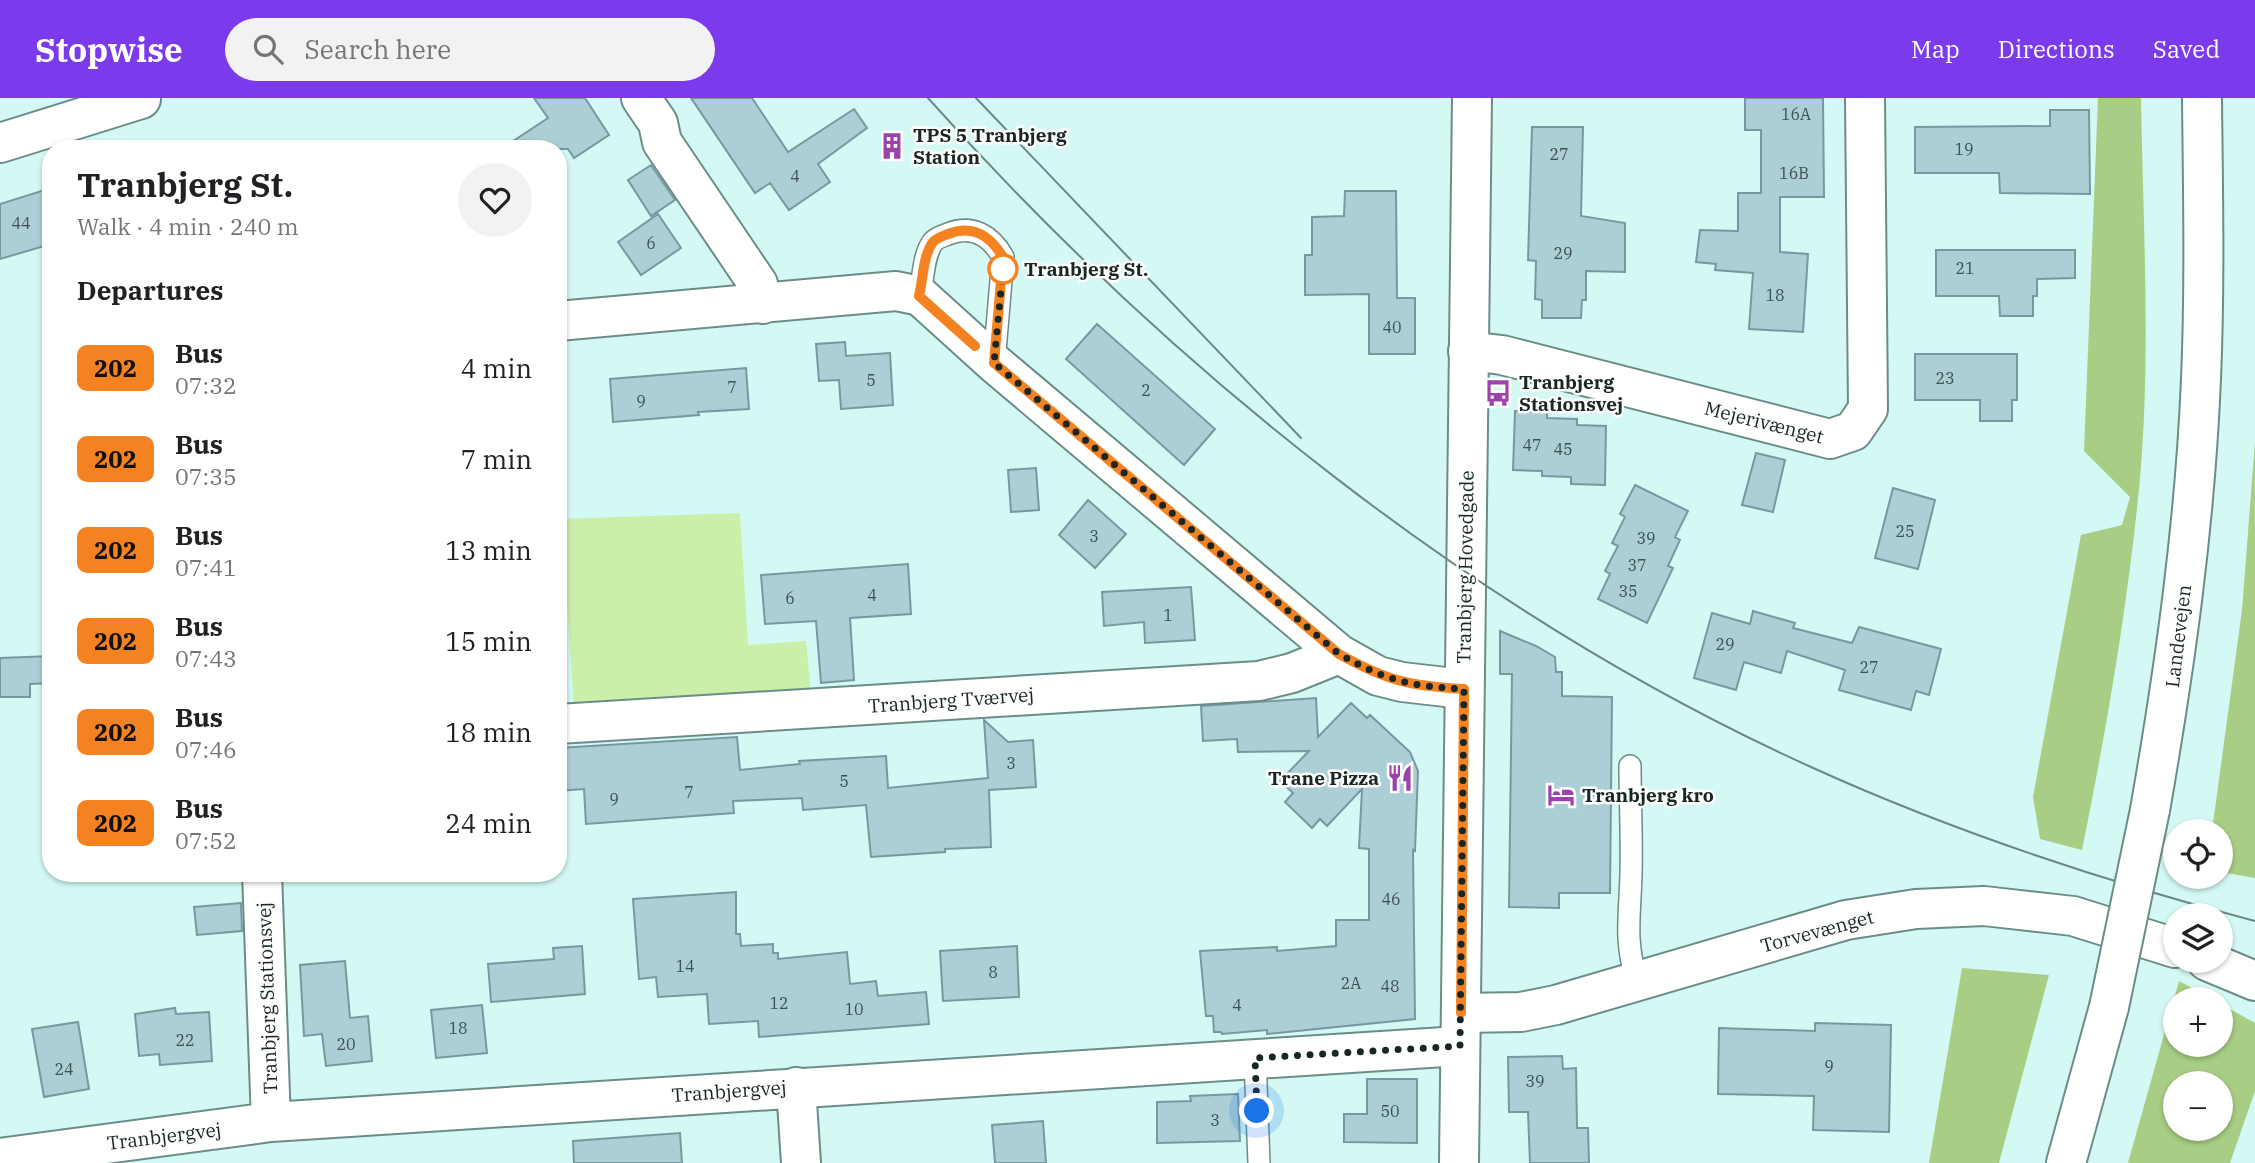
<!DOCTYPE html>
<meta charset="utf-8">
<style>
body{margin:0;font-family:"IBM Plex Serif",serif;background:#f2f2f2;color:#202124;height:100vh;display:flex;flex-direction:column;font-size:26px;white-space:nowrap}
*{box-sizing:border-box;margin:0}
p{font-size:23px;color:#757577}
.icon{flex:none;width:38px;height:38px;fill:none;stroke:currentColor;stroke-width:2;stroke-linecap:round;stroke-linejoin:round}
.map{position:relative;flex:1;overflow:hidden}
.details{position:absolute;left:42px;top:42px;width:525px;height:742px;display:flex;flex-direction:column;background:#fff;border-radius:28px;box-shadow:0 2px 5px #0004}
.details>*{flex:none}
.badge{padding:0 14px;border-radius:10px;font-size:24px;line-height:46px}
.fabs{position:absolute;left:2163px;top:721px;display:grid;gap:14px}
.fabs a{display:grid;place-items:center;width:70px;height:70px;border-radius:50%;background:#fff;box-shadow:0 2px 5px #0004;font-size:35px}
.you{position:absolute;width:35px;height:35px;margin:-18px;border:5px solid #fff;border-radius:50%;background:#1a73e8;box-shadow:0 0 0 10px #1a73e833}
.map>.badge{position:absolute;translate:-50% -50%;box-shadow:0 0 0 4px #fff}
h2{padding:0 35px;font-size:26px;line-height:63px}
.round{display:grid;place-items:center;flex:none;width:74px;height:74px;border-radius:37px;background:#f2f2f2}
.headline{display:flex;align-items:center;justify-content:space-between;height:119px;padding:0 35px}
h1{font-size:33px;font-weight:700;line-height:52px}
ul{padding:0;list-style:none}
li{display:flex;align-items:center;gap:21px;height:91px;padding:0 35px}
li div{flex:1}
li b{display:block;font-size:26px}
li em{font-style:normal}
li .badge{min-width:77px;font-weight:700;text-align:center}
header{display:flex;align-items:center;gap:42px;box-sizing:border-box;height:98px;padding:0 35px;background:#7c3aed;color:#fff}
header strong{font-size:33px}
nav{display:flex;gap:38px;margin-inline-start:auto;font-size:24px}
.search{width:490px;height:63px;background:#f2f2f2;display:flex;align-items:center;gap:18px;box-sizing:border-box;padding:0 24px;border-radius:38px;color:#757577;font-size:26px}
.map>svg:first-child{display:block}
.green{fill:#c9efa9}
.forest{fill:#a7ce84;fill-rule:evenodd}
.building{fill:#accfd6;stroke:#7798a0;stroke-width:2}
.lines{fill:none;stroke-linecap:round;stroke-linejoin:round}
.service-casing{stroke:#6b8d88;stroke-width:24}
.minor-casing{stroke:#6b8d88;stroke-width:42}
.tertiary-casing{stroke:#6b8d88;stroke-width:42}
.secondary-casing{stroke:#6b8d88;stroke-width:42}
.service{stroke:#fff;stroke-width:21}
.minor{stroke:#fff;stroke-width:38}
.tertiary{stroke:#fff;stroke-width:38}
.secondary{stroke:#fff;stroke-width:38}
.tram{stroke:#6e8784;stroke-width:2}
.secondary-bridge-casing{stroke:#6b8d88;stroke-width:42;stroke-linecap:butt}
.secondary-bridge{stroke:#fff;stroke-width:38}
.line-casing{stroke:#fff;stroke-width:16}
.line{stroke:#f58220;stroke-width:10}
.walk{stroke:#182624;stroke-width:7;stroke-dasharray:0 12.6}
.stop-dot{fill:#fff;stroke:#f58220;stroke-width:3.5}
.labels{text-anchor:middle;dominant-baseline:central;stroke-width:5;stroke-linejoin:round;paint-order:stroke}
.number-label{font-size:16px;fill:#3d5050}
.poi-label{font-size:19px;font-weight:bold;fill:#182624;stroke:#fdfdfd;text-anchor:start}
.stop-label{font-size:19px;font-weight:bold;fill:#182624;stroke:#fdfdfd;text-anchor:start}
.street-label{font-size:19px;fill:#182624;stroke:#fdfdfd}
</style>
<header>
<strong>Stopwise</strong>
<div class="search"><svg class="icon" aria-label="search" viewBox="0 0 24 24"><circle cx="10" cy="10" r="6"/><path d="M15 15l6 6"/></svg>Search here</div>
<nav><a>Map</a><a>Directions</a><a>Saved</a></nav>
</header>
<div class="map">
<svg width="2255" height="1065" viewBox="0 0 2255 1065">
<rect width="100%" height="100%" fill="#d4f9f4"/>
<path class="green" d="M 740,415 L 748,547 L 806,543 L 811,596 L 574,610 L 564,461 L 558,454 L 558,421 Z"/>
<path class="forest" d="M 2098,0 L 2141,0 C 2143,126 2151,255 2140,381 C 2128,506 2107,629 2082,752 L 2040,741 L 2033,699 L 2081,437 L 2122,427 L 2130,399 L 2084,353 Z
M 2255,344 L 2255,780 L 2221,774 L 2221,733 L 2212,733 L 2242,512 Z
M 1962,870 L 2049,877 L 1999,1065 L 1929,1065 Z
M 2179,883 L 2212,901 L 2175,901 L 2175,947 L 2221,947 L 2221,906 L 2255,925 L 2255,993 L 2230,1065 L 2128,1065 ZM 2221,985 L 2221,1031 L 2175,1031 L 2175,985 Z"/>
<path class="building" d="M 534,0 L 585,0 L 609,37 L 574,60 L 568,51 L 501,51 L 548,20 Z
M 691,0 L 752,0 L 788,54 L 854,11 L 867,30 L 818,66 L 830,84 L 789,112 L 770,85 L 755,95 Z
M 1745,0 L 1823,0 L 1824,99 L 1780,99 L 1780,154 L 1808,156 L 1803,234 L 1749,231 L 1753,175 L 1715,172 L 1716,166 L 1696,164 L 1700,132 L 1738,133 L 1738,95 L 1761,95 L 1761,32 L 1745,32 Z
M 2050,12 L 2089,12 L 2090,96 L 2000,95 L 1999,75 L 1915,75 L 1915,29 L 2050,28 Z
M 1532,29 L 1583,29 L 1581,118 L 1625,125 L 1625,174 L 1586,173 L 1586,202 L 1582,202 L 1581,220 L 1542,220 L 1542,202 L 1535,201 L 1536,163 L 1528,162 Z
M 651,67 L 675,102 L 651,118 L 628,82 Z
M 51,90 L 51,146 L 0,161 L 0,106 Z
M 1345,93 L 1396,93 L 1397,200 L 1415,200 L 1415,256 L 1369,256 L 1369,196 L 1305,197 L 1305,157 L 1312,157 L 1312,119 L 1344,118 Z
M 658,116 L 681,150 L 641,177 L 618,144 Z
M 1936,152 L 2075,152 L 2075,180 L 2037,181 L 2037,198 L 2033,198 L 2033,218 L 2000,218 L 1999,198 L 1936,198 Z
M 1097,226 L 1215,331 L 1184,367 L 1066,261 Z
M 845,244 L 846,258 L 890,255 L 893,307 L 841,311 L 839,282 L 819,283 L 816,246 Z
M 1915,256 L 2017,256 L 2017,302 L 2012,302 L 2012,323 L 1980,323 L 1980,302 L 1915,302 Z
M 746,270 L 749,311 L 698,314 L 699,317 L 613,324 L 610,281 Z
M 1515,313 L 1547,314 L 1547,320 L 1577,321 L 1577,327 L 1606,328 L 1605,387 L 1571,386 L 1571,379 L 1542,378 L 1542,373 L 1513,372 Z
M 1756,355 L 1785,362 L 1773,414 L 1742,407 Z
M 1036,370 L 1039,412 L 1011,414 L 1008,372 Z
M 1635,387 L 1688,413 L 1675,439 L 1680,442 L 1668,468 L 1673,470 L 1647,525 L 1598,501 L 1610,476 L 1605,473 L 1618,448 L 1612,445 L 1625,419 L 1620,416 Z
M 1893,390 L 1935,402 L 1918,471 L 1875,460 Z
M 1088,402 L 1126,436 L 1095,470 L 1059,437 Z
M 908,466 L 911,516 L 850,520 L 854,582 L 821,585 L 816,523 L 765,526 L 761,477 Z
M 1191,489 L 1195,542 L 1145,545 L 1144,524 L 1104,528 L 1102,494 Z
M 1753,513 L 1795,525 L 1793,530 L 1852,545 L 1859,529 L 1941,551 L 1929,597 L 1916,593 L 1911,612 L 1839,592 L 1845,572 L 1787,553 L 1781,575 L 1744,564 L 1736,592 L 1694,580 L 1712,515 L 1750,526 Z
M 1500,533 L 1536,548 L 1555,559 L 1556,574 L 1562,574 L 1562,598 L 1612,599 L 1610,795 L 1559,795 L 1559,810 L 1509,809 L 1512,576 L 1500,576 Z
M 51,558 L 51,585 L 30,586 L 30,599 L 0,599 L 0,560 Z
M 1316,600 L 1318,639 L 1351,605 L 1367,620 L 1370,617 L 1410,654 L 1418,673 L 1415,753 L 1413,752 L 1415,921 L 1267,936 L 1267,932 L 1222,936 L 1221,934 L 1214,934 L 1213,918 L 1206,918 L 1200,853 L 1277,849 L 1277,853 L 1336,848 L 1336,822 L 1369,822 L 1369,751 L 1359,750 L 1362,691 L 1327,728 L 1320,721 L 1312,730 L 1285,704 L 1293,695 L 1280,683 L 1309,653 L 1238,654 L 1237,641 L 1203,643 L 1201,608 Z
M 984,622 L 1008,644 L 1033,642 L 1036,689 L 989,692 L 991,749 L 945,751 L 945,754 L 871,759 L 866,707 L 803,712 L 802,700 L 733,703 L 734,715 L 586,726 L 584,691 L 558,693 L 558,650 L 737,639 L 740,672 L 800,666 L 799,663 L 886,658 L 888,690 L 988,680 Z
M 736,794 L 736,836 L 740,836 L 741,848 L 773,846 L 773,855 L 778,855 L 778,861 L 847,854 L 850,886 L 876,883 L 878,898 L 926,894 L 929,926 L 759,939 L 758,923 L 709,926 L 707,896 L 658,899 L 656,879 L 639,881 L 633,801 Z
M 241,805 L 242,833 L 197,837 L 194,809 Z
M 582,848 L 585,896 L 491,904 L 488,866 L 554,861 L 553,850 Z
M 1017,848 L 1019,899 L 943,903 L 940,853 Z
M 345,863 L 350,920 L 368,918 L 372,963 L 326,968 L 322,936 L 304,938 L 300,867 Z
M 482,907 L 487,955 L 436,960 L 431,912 Z
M 175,910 L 176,916 L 209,914 L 212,963 L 160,967 L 159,956 L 139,958 L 135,916 Z
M 78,924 L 89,991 L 44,999 L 32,931 Z
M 1815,925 L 1891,927 L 1889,1034 L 1813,1032 L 1814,998 L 1718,996 L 1719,930 L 1815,933 Z
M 1562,958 L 1563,971 L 1576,970 L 1577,1030 L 1588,1030 L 1589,1065 L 1530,1065 L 1528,1014 L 1509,1014 L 1508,959 Z
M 1367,981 L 1417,981 L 1417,1045 L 1344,1044 L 1344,1016 L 1367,1016 Z
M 1238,996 L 1240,1043 L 1157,1045 L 1157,1004 L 1191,1003 L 1190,998 Z
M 1043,1023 L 1046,1065 L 995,1065 L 992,1027 Z
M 680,1035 L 682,1065 L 574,1065 L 573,1043 Z"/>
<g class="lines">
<defs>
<path id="service" d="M 920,198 C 923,182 923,157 933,144 C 936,140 943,138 948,136 C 973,126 991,138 1003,159 L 994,265
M 1630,668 C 1630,704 1632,740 1631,776 C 1630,819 1624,841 1637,884
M 1255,960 L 1259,1065"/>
<path id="minor" d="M 641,0 L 658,25 L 662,44 L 758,186 L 763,206
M 0,45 L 141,1
M 558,223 L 896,193 L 920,198 L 994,265 L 1339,556 L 1378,578 L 1402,584 L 1463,591
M 1468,253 L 1502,257 L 1830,341 L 1853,333 L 1868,311 L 1865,0
M 558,626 L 1259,583 L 1292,575 L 1339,556
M 262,775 L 271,1024
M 2207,863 L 2255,883
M 1461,915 L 1521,914 L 1556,907 L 1846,822 L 1916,811 L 1984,808 L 2073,818 L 2175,850
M 796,989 L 801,1065
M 0,1060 L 271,1024 L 1460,948"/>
<path id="tertiary" d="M 1459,1065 L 1472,0"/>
<path id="secondary" d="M 2150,712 C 2175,569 2195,426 2201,281 C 2205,187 2203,94 2202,0
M 2066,1065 L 2109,909"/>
</defs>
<use href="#service" class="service-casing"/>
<use href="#minor" class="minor-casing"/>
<use href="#tertiary" class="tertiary-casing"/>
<use href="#secondary" class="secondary-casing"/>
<use href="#service" class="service"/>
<use href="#minor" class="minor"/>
<use href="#tertiary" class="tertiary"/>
<use href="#secondary" class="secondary"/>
<path class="tram" d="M 928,0 C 1170,271 1479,519 1811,669 C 1954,734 2103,783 2255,823
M 976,0 L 1301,340"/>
<defs>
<path id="secondary-bridge" d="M 2109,909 L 2150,712"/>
</defs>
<use href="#secondary-bridge" class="secondary-bridge-casing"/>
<use href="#secondary-bridge" class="secondary-bridge"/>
</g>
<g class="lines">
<defs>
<path id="line" d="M 975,248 L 919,198 C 923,182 923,157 933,144 C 936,140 943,138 948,136 C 973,126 990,138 1003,159 L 994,265 L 1339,556 C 1387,583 1410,588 1464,591 L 1461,915"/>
</defs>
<use href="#line" class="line-casing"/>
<use href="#line" class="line"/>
<path class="walk" d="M 1003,171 L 994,265 L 1339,556 C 1387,583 1410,588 1464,591 L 1460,948 L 1255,960 L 1257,1013"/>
</g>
<defs>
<symbol id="building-bare" viewBox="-9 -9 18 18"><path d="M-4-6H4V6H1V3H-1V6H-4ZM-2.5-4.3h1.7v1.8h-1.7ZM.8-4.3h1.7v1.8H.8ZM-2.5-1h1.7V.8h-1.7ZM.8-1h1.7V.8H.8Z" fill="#9d42ad" stroke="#fdfdfd" stroke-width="2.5" paint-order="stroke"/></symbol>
<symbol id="bus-bare" viewBox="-9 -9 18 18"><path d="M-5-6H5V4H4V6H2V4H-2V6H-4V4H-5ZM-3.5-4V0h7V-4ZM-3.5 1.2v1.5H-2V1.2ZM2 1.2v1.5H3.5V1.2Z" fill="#9d42ad" stroke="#fdfdfd" stroke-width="2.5" paint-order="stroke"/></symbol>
<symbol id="restaurant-bare" viewBox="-9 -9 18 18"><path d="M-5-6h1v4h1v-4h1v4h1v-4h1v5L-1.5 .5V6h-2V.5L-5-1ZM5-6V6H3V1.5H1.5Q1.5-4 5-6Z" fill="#9d42ad" stroke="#fdfdfd" stroke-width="2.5" paint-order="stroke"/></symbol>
<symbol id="hotel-bare" viewBox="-9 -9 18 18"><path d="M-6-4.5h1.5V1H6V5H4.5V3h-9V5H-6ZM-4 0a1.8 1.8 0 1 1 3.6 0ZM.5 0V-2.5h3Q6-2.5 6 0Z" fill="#9d42ad" stroke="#fdfdfd" stroke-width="2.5" paint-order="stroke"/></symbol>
</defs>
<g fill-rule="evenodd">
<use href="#building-bare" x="873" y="29" width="38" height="38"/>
<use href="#bus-bare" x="1479" y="276" width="38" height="38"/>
<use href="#restaurant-bare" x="1381" y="661" width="38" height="38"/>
<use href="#hotel-bare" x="1542" y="678" width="38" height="38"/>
</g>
<circle class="stop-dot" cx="1003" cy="171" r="14"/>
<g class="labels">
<g class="number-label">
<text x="1796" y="16">16A</text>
<text x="1964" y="51">19</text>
<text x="1559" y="56">27</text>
<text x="1794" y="75">16B</text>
<text x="795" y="78">4</text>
<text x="21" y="125">44</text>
<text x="651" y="145">6</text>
<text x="1563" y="155">29</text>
<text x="1965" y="170">21</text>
<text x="1775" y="197">18</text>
<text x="1392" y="229">40</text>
<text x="1945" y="280">23</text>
<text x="871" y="282">5</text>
<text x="732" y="289">7</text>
<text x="1146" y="292">2</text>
<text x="641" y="303">9</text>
<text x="1532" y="347">47</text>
<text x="1563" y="351">45</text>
<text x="1905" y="433">25</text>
<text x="1094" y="438">3</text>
<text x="1646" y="440">39</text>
<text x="1637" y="467">37</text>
<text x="1628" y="493">35</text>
<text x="872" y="497">4</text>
<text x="790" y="500">6</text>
<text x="1168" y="517">1</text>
<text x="1725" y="546">29</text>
<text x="1869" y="569">27</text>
<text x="1011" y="665">3</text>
<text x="844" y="683">5</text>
<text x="689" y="694">7</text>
<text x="614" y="701">9</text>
<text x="1391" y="801">46</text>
<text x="685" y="868">14</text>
<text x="993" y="874">8</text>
<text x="1351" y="885">2A</text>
<text x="1390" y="888">48</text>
<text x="779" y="905">12</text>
<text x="1237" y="907">4</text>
<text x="854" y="911">10</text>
<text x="458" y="930">18</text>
<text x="185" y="942">22</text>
<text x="346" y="946">20</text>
<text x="1829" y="968">9</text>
<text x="64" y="971">24</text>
<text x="1535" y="983">39</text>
<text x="1390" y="1013">50</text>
<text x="1215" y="1022">3</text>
</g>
<g class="poi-label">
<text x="913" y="37">TPS 5 Tranbjerg<tspan x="913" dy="22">Station</tspan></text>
<text x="1519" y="284">Tranbjerg<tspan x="1519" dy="22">Stationsvej</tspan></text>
<text x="1379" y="680" text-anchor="end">Trane Pizza</text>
<text x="1582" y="697">Tranbjerg kro</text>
</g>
<g class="stop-label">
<text x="1024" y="171">Tranbjerg St.</text>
</g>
<g class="street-label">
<text transform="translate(1764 324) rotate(14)">Mejerivænget</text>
<text transform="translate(1465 469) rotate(-89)">Tranbjerg Hovedgade</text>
<text transform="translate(2178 538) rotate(-83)">Landevejen</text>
<text transform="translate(951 602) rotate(-4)">Tranbjerg Tværvej</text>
<text transform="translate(1817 833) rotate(-15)">Torvevænget</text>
<text transform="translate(267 900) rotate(-92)">Tranbjerg Stationsvej</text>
<text transform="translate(729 993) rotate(-4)">Tranbjergvej</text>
<text transform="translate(164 1038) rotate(-7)">Tranbjergvej</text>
</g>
</g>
</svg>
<div class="fabs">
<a><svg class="icon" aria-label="locate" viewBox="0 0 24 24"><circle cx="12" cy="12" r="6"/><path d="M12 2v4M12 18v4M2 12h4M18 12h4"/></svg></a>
<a><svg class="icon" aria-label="layers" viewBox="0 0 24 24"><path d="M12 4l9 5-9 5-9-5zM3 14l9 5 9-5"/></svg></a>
<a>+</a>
<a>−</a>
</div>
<div class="you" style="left:1257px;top:1013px"></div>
<section class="details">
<div class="headline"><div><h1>Tranbjerg St.</h1><p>Walk · 4 min · 240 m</p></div><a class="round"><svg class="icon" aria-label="heart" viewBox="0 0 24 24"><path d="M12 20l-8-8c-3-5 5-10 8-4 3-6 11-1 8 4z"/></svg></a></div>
<h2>Departures</h2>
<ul>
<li><span class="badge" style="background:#f58220;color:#111">202</span><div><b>Bus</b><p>07:32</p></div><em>4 min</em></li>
<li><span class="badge" style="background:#f58220;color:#111">202</span><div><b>Bus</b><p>07:35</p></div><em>7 min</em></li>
<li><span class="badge" style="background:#f58220;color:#111">202</span><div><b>Bus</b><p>07:41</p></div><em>13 min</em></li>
<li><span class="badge" style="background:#f58220;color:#111">202</span><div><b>Bus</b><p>07:43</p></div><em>15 min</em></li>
<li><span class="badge" style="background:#f58220;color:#111">202</span><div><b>Bus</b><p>07:46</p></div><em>18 min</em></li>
<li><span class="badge" style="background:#f58220;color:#111">202</span><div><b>Bus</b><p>07:52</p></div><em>24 min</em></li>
</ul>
</section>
</div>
